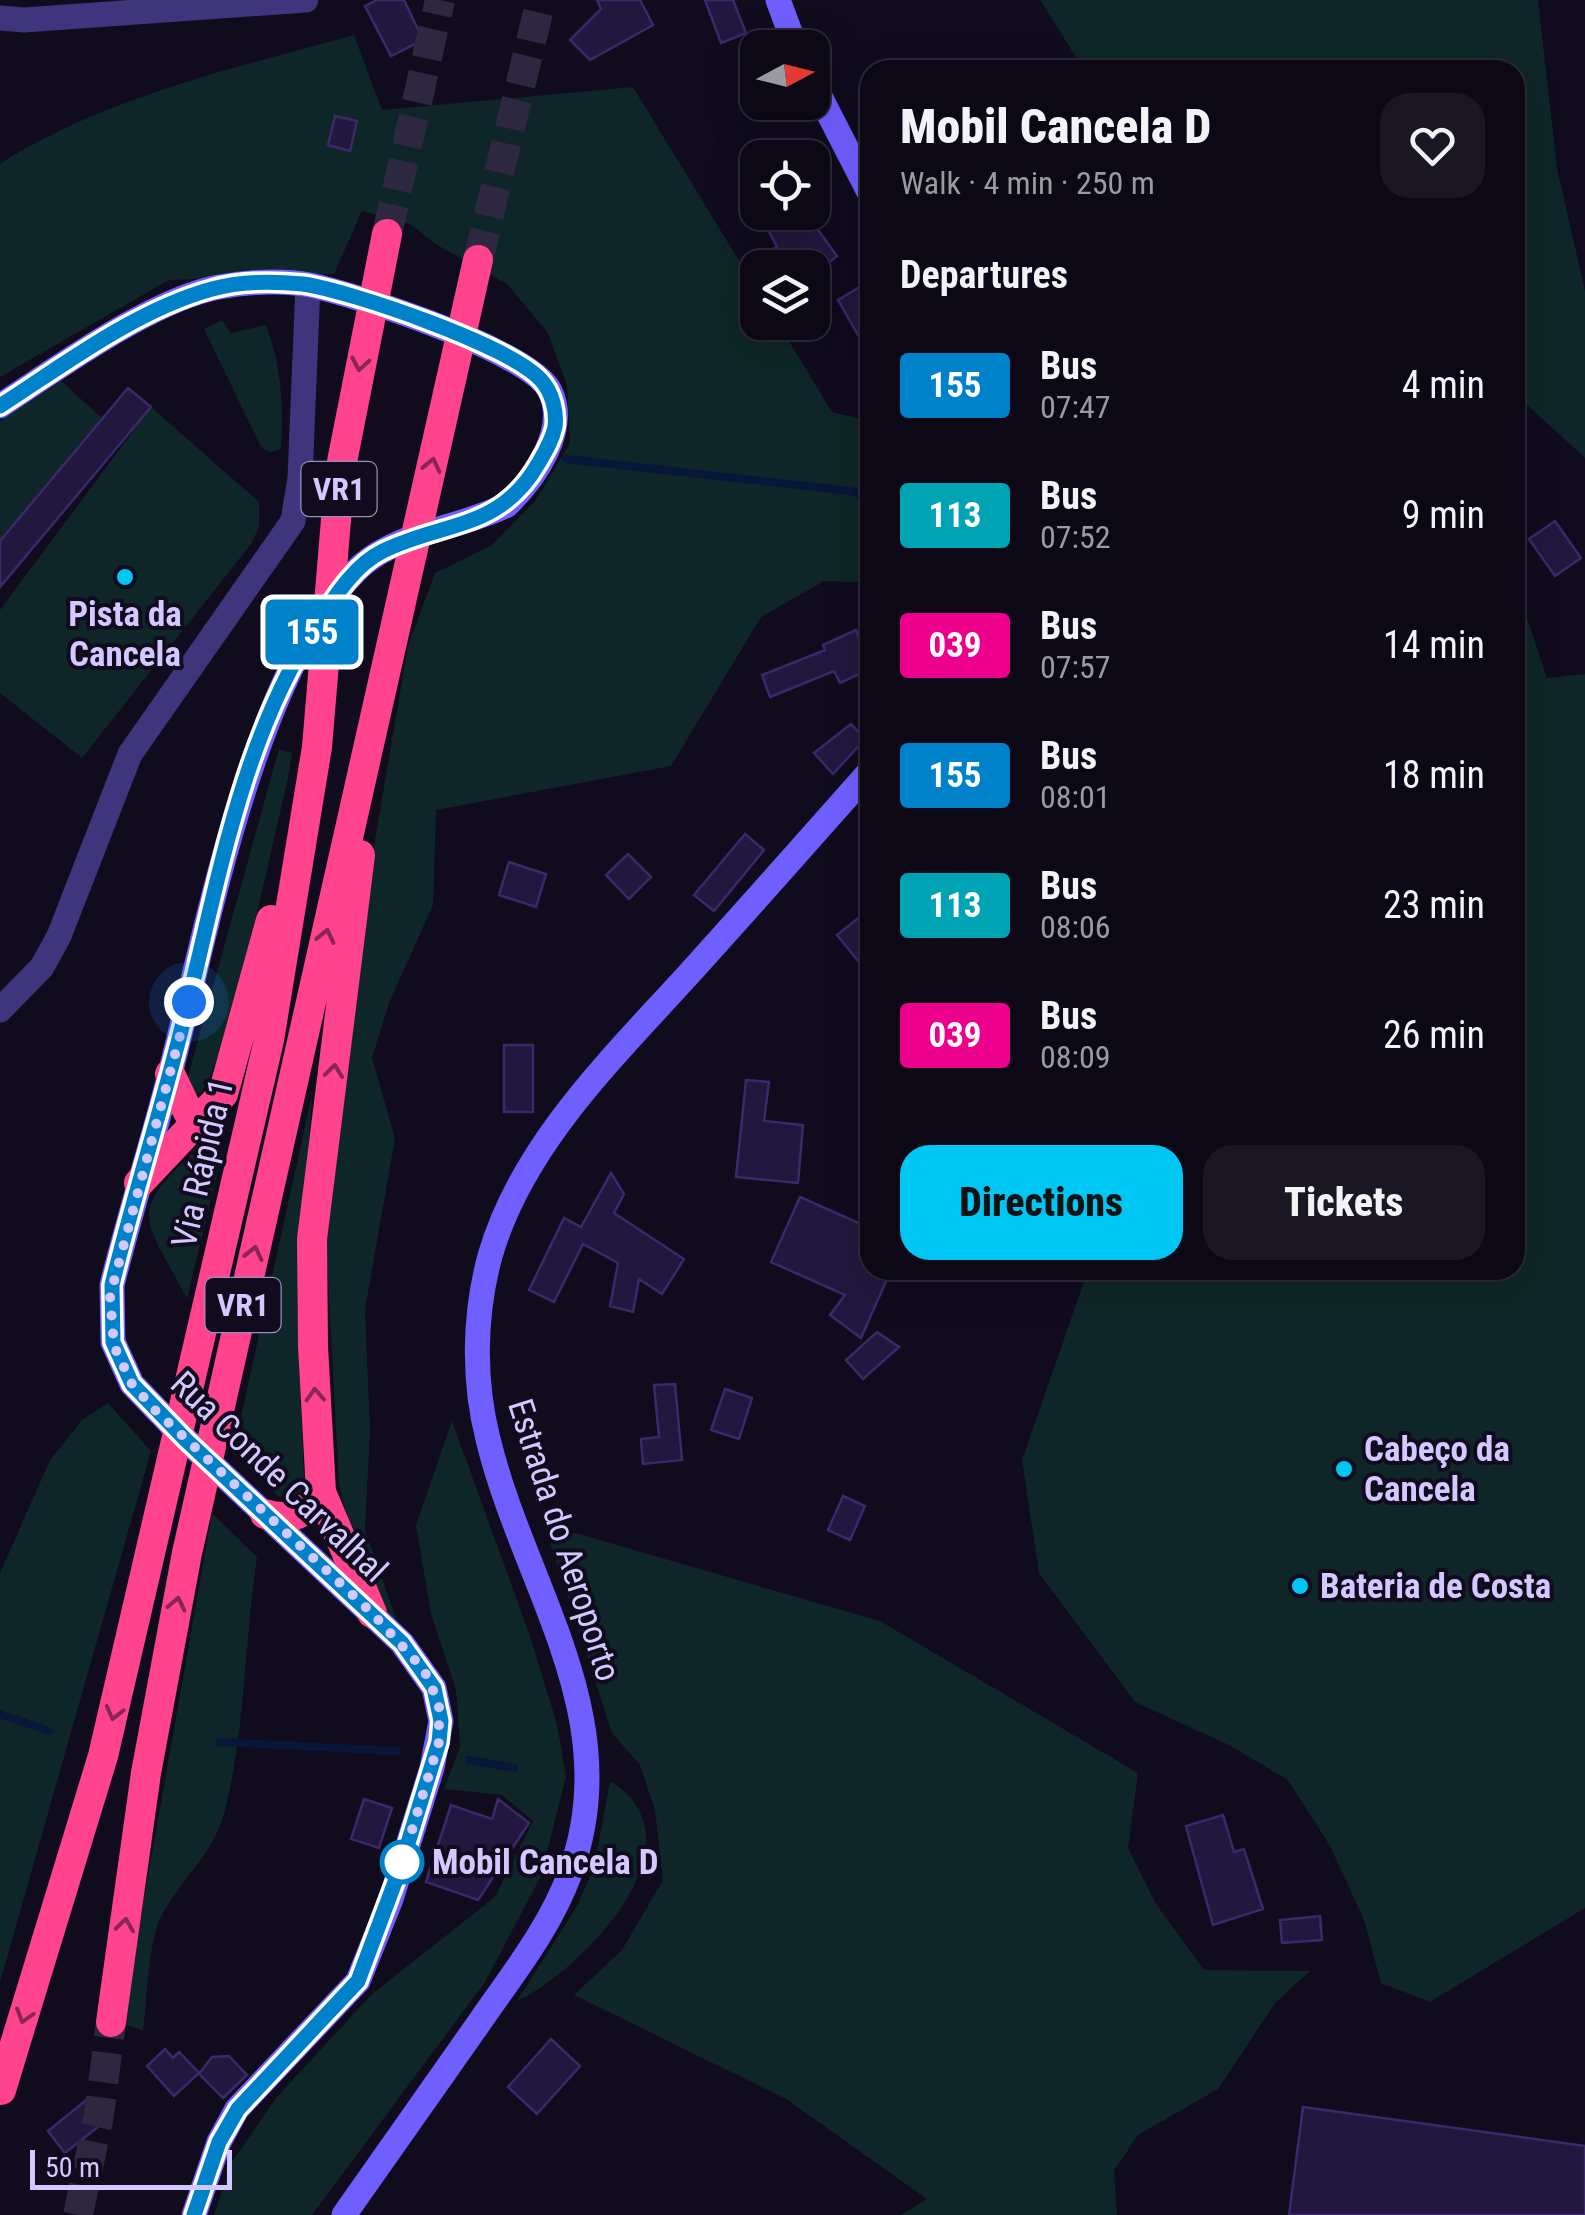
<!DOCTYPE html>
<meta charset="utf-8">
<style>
body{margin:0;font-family:"Roboto Condensed",sans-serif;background:#1a1623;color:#f1f3f6;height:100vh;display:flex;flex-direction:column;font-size:38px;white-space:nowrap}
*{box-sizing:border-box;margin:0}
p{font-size:32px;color:#9a9aa1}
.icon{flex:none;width:55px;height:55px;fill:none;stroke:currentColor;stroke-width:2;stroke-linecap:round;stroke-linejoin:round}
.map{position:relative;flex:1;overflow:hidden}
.sheet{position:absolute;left:860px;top:60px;width:665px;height:1220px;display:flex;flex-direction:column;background:#0c0816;border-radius:30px;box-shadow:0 10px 40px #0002,0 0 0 2px #2c2935}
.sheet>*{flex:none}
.badge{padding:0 20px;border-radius:8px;font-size:35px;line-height:65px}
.needle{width:65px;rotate:83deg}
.controls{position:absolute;left:740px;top:30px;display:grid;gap:20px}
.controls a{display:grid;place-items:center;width:90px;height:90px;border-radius:20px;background:#0c0816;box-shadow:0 10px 40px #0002,0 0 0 2px #2c2935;font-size:50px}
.scale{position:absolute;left:30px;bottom:25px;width:202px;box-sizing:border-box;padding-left:10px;border:5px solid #d3c8ff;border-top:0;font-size:28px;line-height:35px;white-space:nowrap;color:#d3c8ff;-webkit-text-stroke:8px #100b1d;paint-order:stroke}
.you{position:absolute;width:50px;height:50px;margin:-25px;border:8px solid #fff;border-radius:50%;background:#1a73e8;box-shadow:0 0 0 15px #1a73e833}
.map>.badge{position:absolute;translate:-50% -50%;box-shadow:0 0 0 5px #fff}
h2{padding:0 40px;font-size:38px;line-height:90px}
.round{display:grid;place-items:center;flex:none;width:105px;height:105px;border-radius:30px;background:#1a1623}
.overview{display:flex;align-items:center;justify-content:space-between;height:170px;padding:0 40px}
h1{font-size:48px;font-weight:800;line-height:75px}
.primary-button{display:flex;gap:20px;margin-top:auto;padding:20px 40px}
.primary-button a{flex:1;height:115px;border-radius:30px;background:#00c6f3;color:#111;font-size:40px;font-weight:800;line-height:115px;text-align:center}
.primary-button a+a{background:#1a1623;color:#f1f3f6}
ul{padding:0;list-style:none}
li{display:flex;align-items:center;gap:30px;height:130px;padding:0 40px}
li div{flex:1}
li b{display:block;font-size:38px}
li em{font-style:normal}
li .badge{min-width:110px;font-weight:700;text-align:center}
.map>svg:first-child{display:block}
.green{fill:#0e2627}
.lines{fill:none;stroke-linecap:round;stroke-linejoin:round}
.stream{stroke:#08163a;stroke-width:8}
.building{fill:#22173e;stroke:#3b296b;stroke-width:2.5}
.highway-tunnel{stroke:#2d273f;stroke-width:30;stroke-dasharray:30 15;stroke-linecap:butt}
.street{stroke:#3e357d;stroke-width:25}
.secondary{stroke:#705fff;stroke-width:25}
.highway{stroke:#ff438d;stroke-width:30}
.oneway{stroke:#882755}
.line-casing{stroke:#fff;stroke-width:22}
.line{stroke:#0082ca;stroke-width:15}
.walk{stroke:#d3c8ff;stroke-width:10;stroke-dasharray:0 18}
.poi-dot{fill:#00c6f3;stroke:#100b1d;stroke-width:4}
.stop-dot{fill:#fff;stroke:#0082ca;stroke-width:5}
.labels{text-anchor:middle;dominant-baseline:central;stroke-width:8;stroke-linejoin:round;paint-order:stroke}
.shield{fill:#100b1d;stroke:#988fbb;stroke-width:2.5}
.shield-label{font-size:32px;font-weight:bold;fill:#d3c8ff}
.poi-label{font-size:35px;font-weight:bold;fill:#d3c8ff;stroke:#100b1d;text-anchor:start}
.street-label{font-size:35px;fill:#d3c8ff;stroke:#100b1d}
.stop-label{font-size:35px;font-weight:bold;fill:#d3c8ff;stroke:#100b1d;text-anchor:start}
</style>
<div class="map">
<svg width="1585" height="2215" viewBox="0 0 1585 2215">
<rect width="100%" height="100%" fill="#100b1d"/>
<path class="green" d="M 1040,0 L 1538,0 L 1557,168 L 1585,291 L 1585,458 L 1515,394 L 1515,70 L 1084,70 Z
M 354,35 L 382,110 L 633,87 L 757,290 L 758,322 L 778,323 L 832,412 L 870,421 L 870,583 L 824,581 L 761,617 L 671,766 L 436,810 L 433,905 L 389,1003 L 372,1058 L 395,1138 L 365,1310 L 370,1431 L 365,1530 L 400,1630 L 361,1572 L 339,1484 L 325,1224 L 362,916 L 408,646 L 435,573 L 492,545 L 536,500 L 570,443 L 567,386 L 548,333 L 507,284 L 437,245 L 410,224 L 362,211 L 334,274 L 169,280 L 0,377 L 0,164 C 102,98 238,67 354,35 Z
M 222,320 L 231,333 L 266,325 C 282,367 283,405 281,449 L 270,452 L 261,447 L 204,329 Z
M 61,381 L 102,418 L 0,541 L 0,421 Z
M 151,407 L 259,502 L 259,527 L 251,544 L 82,758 L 0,693 L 0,610 Z
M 1515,582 L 1547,678 L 1585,674 L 1585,1908 L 1430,2002 L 1381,1983 L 1364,1920 L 1330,1846 L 1288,1780 L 1231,1746 L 1135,1702 L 1039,1573 L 1022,1460 L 1088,1270 L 1515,1270 Z
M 279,749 L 292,753 L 287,783 C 276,827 223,1080 199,1094 L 192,1092 L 187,1080 Z
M 312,1095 L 297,1310 L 304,1478 L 303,1490 L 289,1498 L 279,1497 L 233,1453 Z
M 202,1145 L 222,1154 L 187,1299 C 144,1215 124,1215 202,1145 Z
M 108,1403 L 151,1451 L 0,1982 L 0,1573 L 50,1460 L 82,1420 Z
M 452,1421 L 529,1633 L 557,1724 L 566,1777 L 541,1876 L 485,1982 L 312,2215 L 214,2215 L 232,2162 L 276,2098 L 372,1994 L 495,1897 L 533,1821 L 502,1795 L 444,1789 L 460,1747 L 456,1690 L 431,1614 L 416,1525 Z
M 212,1513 L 257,1557 C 244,1642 246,1729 224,1814 C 213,1854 179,1882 161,1917 C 148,1942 147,2001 143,2030 L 122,2024 Z
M 544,1524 L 880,1621 L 1138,1773 L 1128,1848 L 1156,1904 L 1204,1970 L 1310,1971 L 1275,2003 L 1218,2089 L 1138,2135 L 1114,2171 L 1117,2215 L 901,2215 L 927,2199 L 786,2099 L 574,1995 L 622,1950 L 663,1880 L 655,1810 L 640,1765 L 612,1733 Z
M 610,1781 C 708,1841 582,1971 517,2001 L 577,1906 L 594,1867 Z"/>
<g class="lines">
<path class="stream" d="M 566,459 L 851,491 L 870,499
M 0,1714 L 49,1731
M 220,1742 L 397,1751
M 469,1760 L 514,1768"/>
</g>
<path class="building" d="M 377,0 L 404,0 L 423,40 L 391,56 L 365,6 Z
M 597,0 L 640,0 L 653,25 L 590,60 L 570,40 L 601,9 Z
M 705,0 L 733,0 L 746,33 L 721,43 Z
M 335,116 L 357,121 L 350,151 L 328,145 Z
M 759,212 L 805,212 L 837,256 L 822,268 L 787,268 L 773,249 L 777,247 Z
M 860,287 L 870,306 L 870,356 L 838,300 Z
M 128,388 L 151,407 L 0,587 L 0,541 Z
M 1555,521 L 1581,558 L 1555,576 L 1529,539 Z
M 856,630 L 870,669 L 840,683 L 834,671 L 770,697 L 762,675 L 825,650 L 823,645 Z
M 851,724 L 865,739 L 833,774 L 814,753 Z
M 745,834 L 764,850 L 714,911 L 694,895 Z
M 628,854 L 651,877 L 629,899 L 606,875 Z
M 509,862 L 546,874 L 536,907 L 499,895 Z
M 870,909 L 870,976 L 837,935 Z
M 504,1045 L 533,1045 L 533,1112 L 504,1112 Z
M 746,1080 L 769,1082 L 764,1121 L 803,1125 L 798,1183 L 736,1177 Z
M 611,1173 L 624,1194 L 614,1213 L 684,1259 L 662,1294 L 639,1279 L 633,1312 L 610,1306 L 618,1263 L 583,1244 L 554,1302 L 529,1290 L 564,1218 L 581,1227 Z
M 800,1197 L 870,1228 L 870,1270 L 891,1270 L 861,1338 L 830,1315 L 845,1295 L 771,1262 Z
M 877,1332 L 899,1347 L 863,1379 L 846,1360 Z
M 675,1384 L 682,1460 L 643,1464 L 641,1439 L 659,1437 L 654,1385 Z
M 725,1389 L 752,1398 L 739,1439 L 711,1430 Z
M 843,1496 L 865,1506 L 850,1540 L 828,1530 Z
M 364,1799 L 392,1808 L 379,1848 L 351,1839 Z
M 498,1799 L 529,1823 L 478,1900 L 426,1882 L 451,1805 L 492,1819 Z
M 1223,1815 L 1234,1852 L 1244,1849 L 1263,1909 L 1213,1925 L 1186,1826 Z
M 1320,1916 L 1322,1940 L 1282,1943 L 1280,1920 Z
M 551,2039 L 580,2066 L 537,2114 L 508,2087 Z
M 165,2049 L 173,2058 L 179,2052 L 199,2073 L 174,2096 L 147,2066 Z
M 229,2056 L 247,2075 L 223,2098 L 199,2074 L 212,2057 Z
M 90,2097 L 108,2119 L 65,2153 L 48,2131 Z
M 1303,2107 L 1585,2146 L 1585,2215 L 1289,2215 Z"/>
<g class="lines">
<path class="highway-tunnel" d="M 387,234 L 440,0
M 478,260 L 541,0
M 78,2215 L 99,2115 L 111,2022"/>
<path class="street" d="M 0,18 L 24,20 L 306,0
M 0,1010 L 42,967 L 59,936 L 130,754 L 293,521 L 300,478 L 308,285"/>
<path class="secondary" d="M 778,0 L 796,48
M 812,81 L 870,194
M 0,406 C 58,368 153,299 219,287 C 248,282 281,280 310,285 C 357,295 530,351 550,391 C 569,430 534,479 507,505 C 462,528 399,532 361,566 C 257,663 209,921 174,1058 C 155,1134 131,1209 112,1285 L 113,1342 L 132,1384 L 186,1440 L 402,1643 L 434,1688 L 441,1721 L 432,1768 L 391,1899 L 358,1981 L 237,2109 L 219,2142 L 194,2215
M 344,2215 C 389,2151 434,2087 479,2023 C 512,1975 550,1928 570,1873 C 628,1717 523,1585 488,1439 C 473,1380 474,1315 490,1256 C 523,1141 619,1052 697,965 C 755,901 812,836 870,771"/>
<path class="highway" d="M 360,855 L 312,1239 L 313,1346 L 321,1492 L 372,1613
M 170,1074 L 188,1112 L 209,1114
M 139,1183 L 223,1094 L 271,920
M 265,1514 C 291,1522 306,1514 321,1492
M 111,2022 L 146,1773 L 187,1553 L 478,260
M 1,2090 L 103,1756 L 269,1040 L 317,747 L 340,472 L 387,234"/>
</g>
<defs><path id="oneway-chevron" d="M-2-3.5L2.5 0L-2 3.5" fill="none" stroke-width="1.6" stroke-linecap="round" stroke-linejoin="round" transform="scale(2.5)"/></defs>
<g class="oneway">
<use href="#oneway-chevron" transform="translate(360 364) rotate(100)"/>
<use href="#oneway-chevron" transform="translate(432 465) rotate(-77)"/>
<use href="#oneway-chevron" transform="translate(326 936) rotate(-77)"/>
<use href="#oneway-chevron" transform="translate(334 1071) rotate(-83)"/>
<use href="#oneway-chevron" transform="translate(254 1253) rotate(-77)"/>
<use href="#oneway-chevron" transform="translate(315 1395) rotate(-93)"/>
<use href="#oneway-chevron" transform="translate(177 1604) rotate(-78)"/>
<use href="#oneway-chevron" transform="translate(114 1713) rotate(104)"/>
<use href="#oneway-chevron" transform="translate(125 1925) rotate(-82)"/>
<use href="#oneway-chevron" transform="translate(24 2016) rotate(107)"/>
</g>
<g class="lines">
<defs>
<path id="line" d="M 0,406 C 65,364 136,310 212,289 C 240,281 273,281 303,284 C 351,291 511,346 541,380 C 552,392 557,411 555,427 C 552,441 545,452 538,464 C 500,530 445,521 383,551 C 354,565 334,598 317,624 C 241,739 217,888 184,1019 C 162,1108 134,1195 112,1285 L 113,1342 L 132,1384 L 186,1440 L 402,1643 L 434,1688 L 441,1721 L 439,1742 L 401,1866 L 358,1981 L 238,2109 L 219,2142 L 194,2215"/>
</defs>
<use href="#line" class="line-casing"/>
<use href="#line" class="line"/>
<path class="walk" d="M 189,1002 L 110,1296 L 114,1346 L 132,1384 L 155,1410 L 372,1613 L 424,1670 L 439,1704 L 439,1742 L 401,1866 L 402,1862"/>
</g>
<g class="poi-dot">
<circle cx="125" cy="577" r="10"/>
<circle cx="1344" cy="1469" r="10"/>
<circle cx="1300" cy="1586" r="10"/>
</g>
<circle class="stop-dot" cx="402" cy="1862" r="20"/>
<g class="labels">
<g class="shield">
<rect x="301.5" y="462" width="75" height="54" rx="8"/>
<rect x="205.5" y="1278" width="75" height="54" rx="8"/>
</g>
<g class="shield-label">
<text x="339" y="489">VR1</text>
<text x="243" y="1305">VR1</text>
</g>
<g class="poi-label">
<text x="125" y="614" text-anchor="middle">Pista da<tspan x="125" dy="40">Cancela</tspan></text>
<text x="1364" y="1449">Cabeço da<tspan x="1364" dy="40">Cancela</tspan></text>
<text x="1320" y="1586">Bateria de Costa</text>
</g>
<g class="street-label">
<text transform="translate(203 1163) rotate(-77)">Via Rápida 1</text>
<text transform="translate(279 1477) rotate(44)">Rua Conde Carvalhal</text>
<text transform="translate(564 1540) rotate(72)">Estrada do Aeroporto</text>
</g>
<g class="stop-label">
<text x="432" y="1862">Mobil Cancela D</text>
</g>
</g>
</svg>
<div class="controls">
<a><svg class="needle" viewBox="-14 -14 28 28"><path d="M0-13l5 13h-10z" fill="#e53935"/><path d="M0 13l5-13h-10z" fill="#9a9aa1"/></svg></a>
<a><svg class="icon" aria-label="locate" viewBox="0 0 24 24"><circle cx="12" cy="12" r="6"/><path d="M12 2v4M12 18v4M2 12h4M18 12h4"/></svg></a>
<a><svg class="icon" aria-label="layers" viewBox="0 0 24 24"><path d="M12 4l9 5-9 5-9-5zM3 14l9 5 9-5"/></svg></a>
</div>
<div class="scale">50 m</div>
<div class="you" style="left:189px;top:1002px"></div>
<b class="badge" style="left:312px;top:632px;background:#0082ca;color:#fff">155</b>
<section class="sheet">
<div class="overview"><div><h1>Mobil Cancela D</h1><p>Walk · 4 min · 250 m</p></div><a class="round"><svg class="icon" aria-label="heart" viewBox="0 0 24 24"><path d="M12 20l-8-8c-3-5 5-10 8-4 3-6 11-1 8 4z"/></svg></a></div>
<h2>Departures</h2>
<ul>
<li><span class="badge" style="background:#0082ca;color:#fff">155</span><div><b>Bus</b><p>07:47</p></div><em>4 min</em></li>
<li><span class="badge" style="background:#00a3b4;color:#fff">113</span><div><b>Bus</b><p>07:52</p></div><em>9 min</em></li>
<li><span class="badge" style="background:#ec008c;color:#fff">039</span><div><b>Bus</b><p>07:57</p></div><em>14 min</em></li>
<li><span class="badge" style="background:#0082ca;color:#fff">155</span><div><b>Bus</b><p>08:01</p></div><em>18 min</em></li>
<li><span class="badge" style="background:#00a3b4;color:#fff">113</span><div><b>Bus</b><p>08:06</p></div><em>23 min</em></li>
<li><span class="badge" style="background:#ec008c;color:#fff">039</span><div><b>Bus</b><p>08:09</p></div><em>26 min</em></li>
</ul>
<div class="primary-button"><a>Directions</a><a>Tickets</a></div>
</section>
</div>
